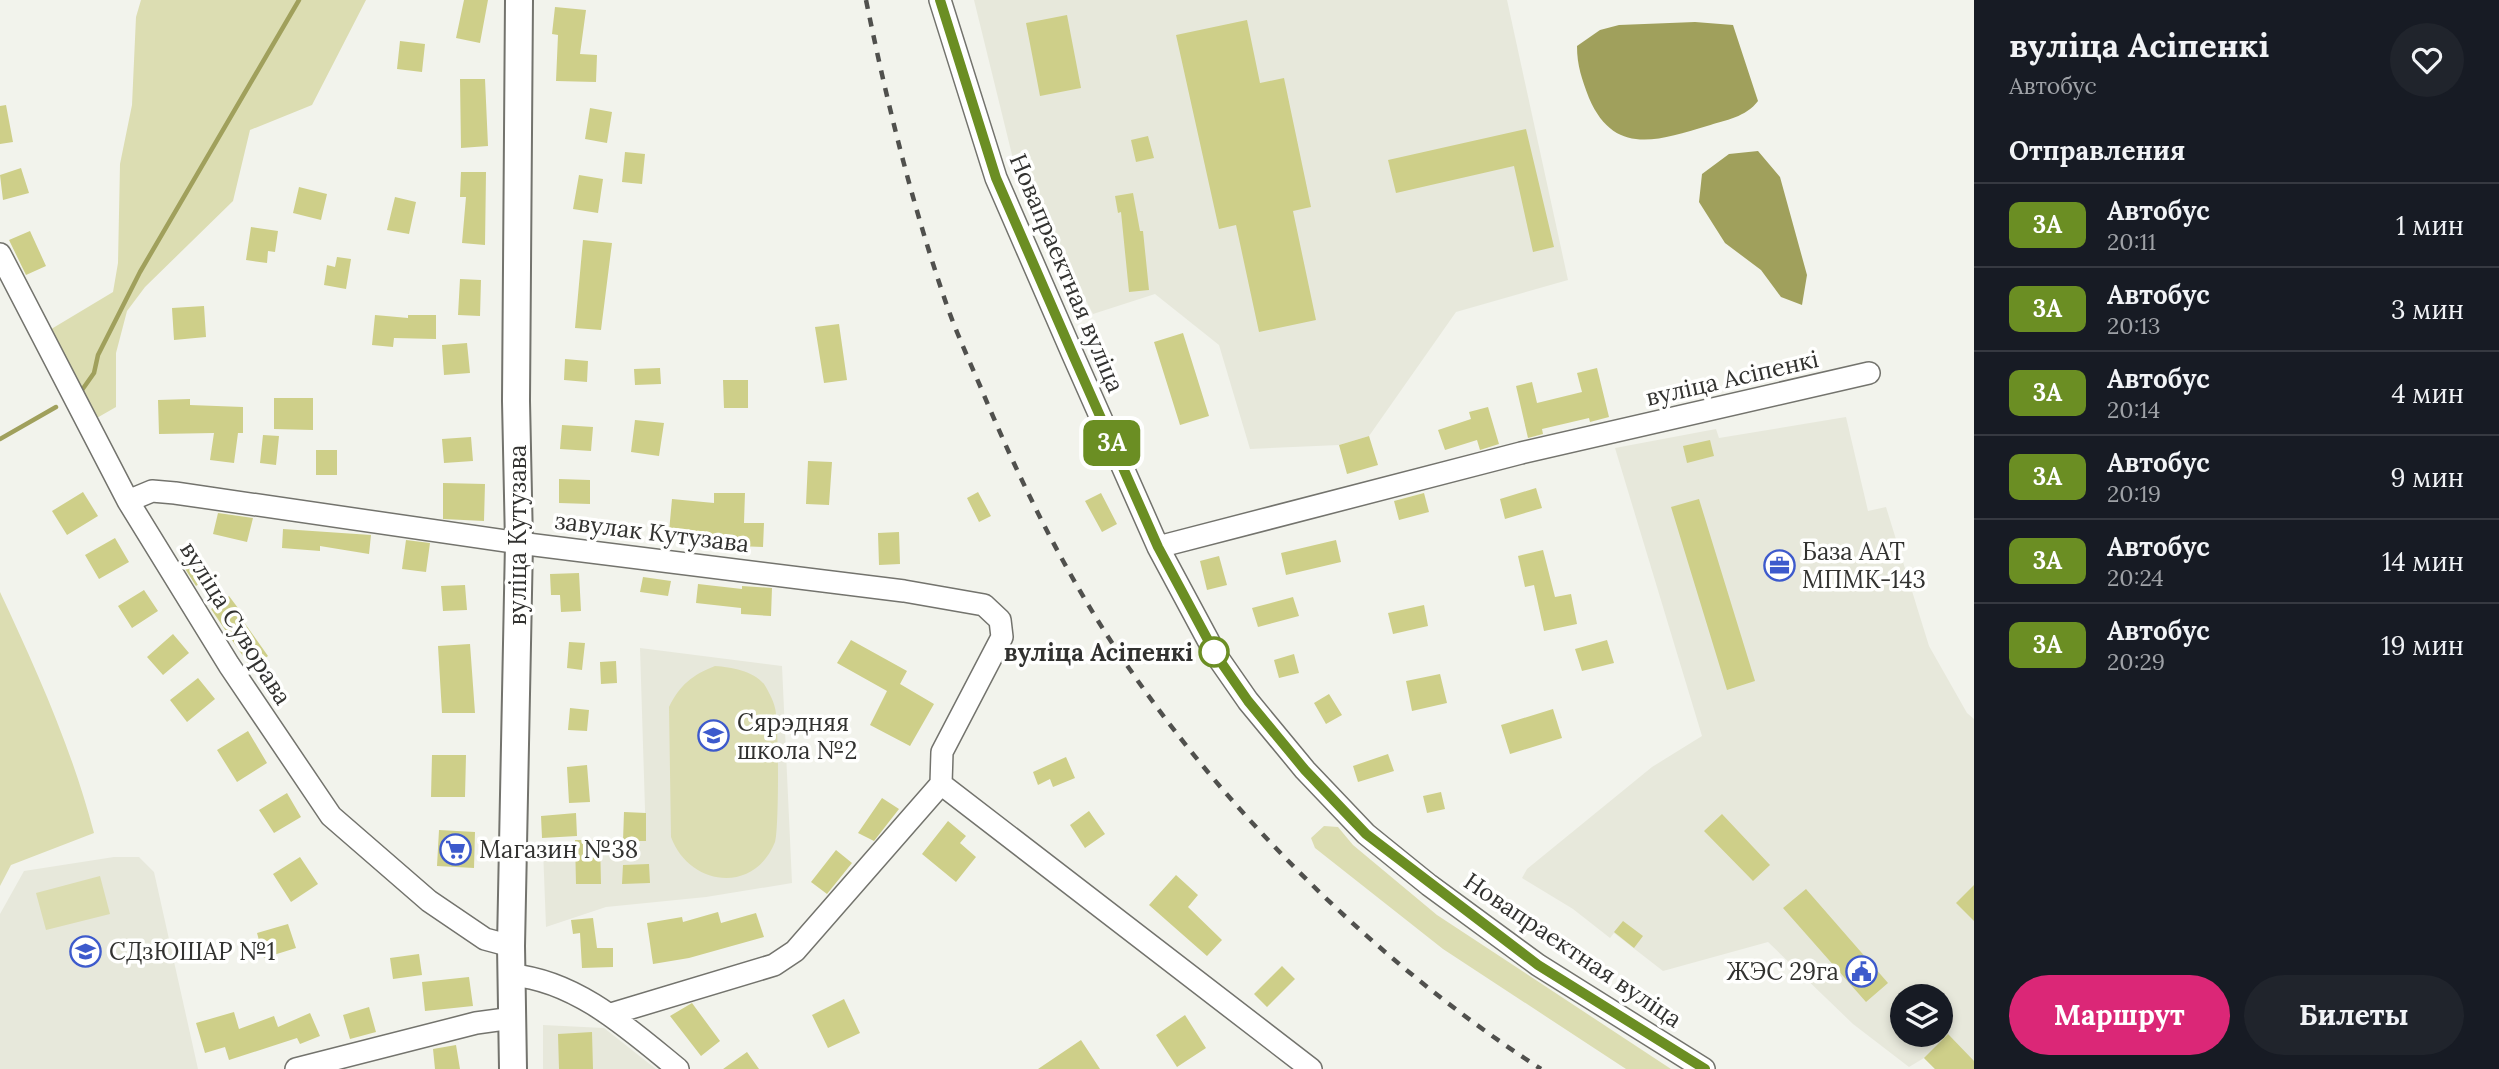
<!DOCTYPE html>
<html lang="ru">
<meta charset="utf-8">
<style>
body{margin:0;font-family:Lora,serif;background:#20242c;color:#f1f3f6;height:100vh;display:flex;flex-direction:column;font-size:26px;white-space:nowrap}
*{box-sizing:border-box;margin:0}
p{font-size:23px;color:#9ea1a6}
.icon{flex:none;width:38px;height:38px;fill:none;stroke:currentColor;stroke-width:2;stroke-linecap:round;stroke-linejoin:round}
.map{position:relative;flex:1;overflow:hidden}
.sheet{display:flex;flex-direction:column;background:#171b24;width:525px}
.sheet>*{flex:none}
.badge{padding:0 14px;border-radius:10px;font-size:24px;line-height:46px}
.controls{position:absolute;left:1890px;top:984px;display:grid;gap:14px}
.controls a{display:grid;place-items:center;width:63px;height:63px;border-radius:50%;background:#171b24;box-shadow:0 4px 10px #0003;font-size:35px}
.map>.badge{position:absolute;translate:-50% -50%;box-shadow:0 0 0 4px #fff}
h2{padding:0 35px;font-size:26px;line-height:63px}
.round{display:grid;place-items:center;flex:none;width:74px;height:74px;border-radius:37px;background:#20242c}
.headline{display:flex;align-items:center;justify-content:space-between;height:119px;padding:0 35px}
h1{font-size:33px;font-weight:700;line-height:52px}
.button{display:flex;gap:14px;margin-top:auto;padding:14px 35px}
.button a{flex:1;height:80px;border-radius:42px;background:#db2777;color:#fff;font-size:28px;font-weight:700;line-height:80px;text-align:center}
.button a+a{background:#20242c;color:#f1f3f6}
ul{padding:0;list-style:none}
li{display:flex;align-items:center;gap:21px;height:84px;padding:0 35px;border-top:2px solid #363941}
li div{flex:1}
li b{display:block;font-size:26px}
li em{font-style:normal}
li .badge{min-width:77px;font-weight:700;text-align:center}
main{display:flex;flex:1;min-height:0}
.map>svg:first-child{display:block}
.built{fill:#e7e8db;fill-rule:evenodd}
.green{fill:#dcddb2}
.water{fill:#a0a05c}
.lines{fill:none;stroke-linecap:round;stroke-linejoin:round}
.stream{stroke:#a0a05c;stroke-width:4.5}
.building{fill:#cecf89}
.minor-casing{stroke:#73736d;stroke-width:24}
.major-casing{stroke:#73736d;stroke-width:30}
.minor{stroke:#fff;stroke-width:21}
.major{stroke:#fff;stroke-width:26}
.rail{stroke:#50504d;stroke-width:4.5;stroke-dasharray:9 9;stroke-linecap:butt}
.line-casing{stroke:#fff;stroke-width:16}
.line{stroke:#6b8e23;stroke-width:10}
.stop-dot{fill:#fff;stroke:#6b8e23;stroke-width:3.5}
.labels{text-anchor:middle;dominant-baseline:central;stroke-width:7;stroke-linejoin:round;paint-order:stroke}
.street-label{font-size:24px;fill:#323230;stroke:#fffffe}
.poi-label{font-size:24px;fill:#323230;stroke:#fffffe;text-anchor:start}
.stop-label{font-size:24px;font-weight:bold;fill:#323230;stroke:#fffffe;text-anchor:end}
</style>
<main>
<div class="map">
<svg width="1974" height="1069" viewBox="0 0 1974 1069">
<rect width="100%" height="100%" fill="#f2f3ec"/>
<path class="built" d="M 974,0 L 1507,0 L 1568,280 L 1456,312 L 1369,436 L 1339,445 L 1250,449 L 1219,345 L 1155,294 L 1093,314 L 1014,163 Z
M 1846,417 L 1868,511 L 1886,507 L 1929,646 L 1967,713 L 1974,719 L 1974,1069 L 1935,1069 L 1924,1058 L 1909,1067 L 1853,1024 L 1768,942 L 1663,971 L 1614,933 L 1610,938 L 1573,909 L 1522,878 L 1527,869 L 1652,767 L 1702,736 L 1615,448 L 1716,429 L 1719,438 ZM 1902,996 L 1941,996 L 1941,1034 L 1902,1034 Z
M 640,648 L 782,666 L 792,883 L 706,897 L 606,907 L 546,927 L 543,849 L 575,849 L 575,840 L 646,841 Z
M 114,857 L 139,857 L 154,872 L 198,1069 L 0,1069 L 0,914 L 24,871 Z
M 543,1025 L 604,1028 L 656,1069 L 543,1069 Z"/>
<path class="green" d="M 141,0 L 366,0 L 312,105 L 250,130 L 233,201 L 145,287 L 127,311 L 116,353 L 116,407 L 95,419 L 48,331 L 113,292 L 118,263 L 120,164 L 132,105 L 136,17 Z
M 0,592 C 37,671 72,749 94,833 L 11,865 L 0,886 Z
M 715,666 C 731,667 753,671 764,684 C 768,690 774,702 775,708 C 779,721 779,831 775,842 C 754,895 689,886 671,837 L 669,707 C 680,685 692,675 715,666 Z
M 1324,826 L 1338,827 L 1353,845 L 1437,915 L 1671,1069 L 1626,1069 L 1443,949 L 1315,848 L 1311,838 Z
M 100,876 L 110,914 L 46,930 L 36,893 Z"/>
<path class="water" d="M 1695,22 L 1733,25 L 1758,101 C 1746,117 1726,120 1707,126 C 1657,141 1614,156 1589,98 C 1582,79 1577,66 1577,46 L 1600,30 L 1619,25 Z
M 1758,151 L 1780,177 L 1807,275 L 1802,305 L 1781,297 L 1761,270 L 1725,243 L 1699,202 L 1702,174 L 1729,154 Z"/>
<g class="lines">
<path class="stream" d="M 82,390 L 94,373 L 98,355 L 140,272 L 299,0
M 0,439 L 56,407"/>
</g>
<path class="building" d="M 464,0 L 488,0 L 480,43 L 456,38 Z
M 555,7 L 586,10 L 580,54 L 597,55 L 596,82 L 556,81 L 558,35 L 552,34 Z
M 1067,15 L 1081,88 L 1040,96 L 1026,23 Z
M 1247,20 L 1260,83 L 1284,78 L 1311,207 L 1293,211 L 1316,320 L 1259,332 L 1236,225 L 1219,229 L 1176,35 Z
M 400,41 L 425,44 L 422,72 L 397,69 Z
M 460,79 L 485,79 L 488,146 L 461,148 Z
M 6,105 L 13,142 L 0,144 L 0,106 Z
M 590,108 L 612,112 L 607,143 L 585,139 Z
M 1526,129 L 1554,247 L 1533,252 L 1514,166 L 1396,193 L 1388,160 Z
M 1148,136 L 1154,158 L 1136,162 L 1131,140 Z
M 625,152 L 645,154 L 642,184 L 622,182 Z
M 21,168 L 29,193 L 3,200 L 0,175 Z
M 461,172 L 486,172 L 485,245 L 462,243 L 466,197 L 460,197 Z
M 579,175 L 603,179 L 598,213 L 573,209 Z
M 299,187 L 327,194 L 321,220 L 293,213 Z
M 1133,193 L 1140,231 L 1143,231 L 1149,290 L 1129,292 L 1121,212 L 1118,213 L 1115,196 Z
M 395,197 L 416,202 L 409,234 L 387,230 Z
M 251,227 L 278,231 L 275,252 L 268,251 L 267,263 L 246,260 Z
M 30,231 L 46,266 L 26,275 L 9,240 Z
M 583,240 L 612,243 L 601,330 L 575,328 Z
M 337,257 L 351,259 L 346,289 L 324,285 L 327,265 L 335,267 Z
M 460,279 L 481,280 L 480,316 L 458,315 Z
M 204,306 L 206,337 L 174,340 L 172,308 Z
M 375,315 L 408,318 L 408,315 L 436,315 L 436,339 L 394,338 L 393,347 L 372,345 Z
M 839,324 L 847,380 L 824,383 L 815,327 Z
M 1183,333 L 1209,416 L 1180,425 L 1154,342 Z
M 467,343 L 470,373 L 444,375 L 442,345 Z
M 565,359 L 588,361 L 587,382 L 564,380 Z
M 660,368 L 661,384 L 635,385 L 634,369 Z
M 1597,368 L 1609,417 L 1590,422 L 1589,418 L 1542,429 L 1543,434 L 1528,438 L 1516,386 L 1532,382 L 1537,403 L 1582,392 L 1577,373 Z
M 723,380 L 748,380 L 748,408 L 724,408 Z
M 274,398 L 313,398 L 313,430 L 274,429 Z
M 190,399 L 190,405 L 243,407 L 243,433 L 238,433 L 234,463 L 210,460 L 214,433 L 159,434 L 158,400 Z
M 1488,407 L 1499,444 L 1480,450 L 1477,440 L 1445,450 L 1438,430 L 1471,419 L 1469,412 Z
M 635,420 L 664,423 L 659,456 L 631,452 Z
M 562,425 L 593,427 L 591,451 L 560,449 Z
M 263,435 L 279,436 L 276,465 L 260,463 Z
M 1369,436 L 1378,465 L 1347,474 L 1339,445 Z
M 471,437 L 473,461 L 444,463 L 442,439 Z
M 1710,440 L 1714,456 L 1687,463 L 1683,446 Z
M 316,450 L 337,450 L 337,475 L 316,475 Z
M 808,461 L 832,462 L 829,505 L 806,504 Z
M 559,479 L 590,480 L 590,504 L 559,503 Z
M 443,483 L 485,484 L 484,521 L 443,519 Z
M 1536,488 L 1542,508 L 1505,519 L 1500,499 Z
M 83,492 L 98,516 L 67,535 L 52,511 Z
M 978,492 L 991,516 L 979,522 L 967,498 Z
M 714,493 L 745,493 L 744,523 L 764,523 L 763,547 L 713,545 L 713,537 L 669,532 L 672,499 L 714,503 Z
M 1101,493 L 1117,524 L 1102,532 L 1085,501 Z
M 1424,493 L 1429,512 L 1399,520 L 1394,501 Z
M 1699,499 L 1755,681 L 1727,690 L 1671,507 Z
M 218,513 L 253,518 L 247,542 L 213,534 Z
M 283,529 L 371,535 L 369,554 L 320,546 L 320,551 L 282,548 Z
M 899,532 L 900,564 L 879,565 L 878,533 Z
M 115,538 L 129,562 L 99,579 L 85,555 Z
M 406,540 L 430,543 L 426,572 L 402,569 Z
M 1336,540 L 1341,562 L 1286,575 L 1281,553 Z
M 1543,550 L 1555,597 L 1571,594 L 1577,624 L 1544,631 L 1534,585 L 1525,587 L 1518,556 Z
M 199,552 L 213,574 L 196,586 L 182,564 Z
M 1219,556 L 1227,585 L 1207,590 L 1200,561 Z
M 579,573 L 581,611 L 561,612 L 560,595 L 551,595 L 550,574 Z
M 643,577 L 671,581 L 668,596 L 640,592 Z
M 698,584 L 742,589 L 742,586 L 772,588 L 771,616 L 741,614 L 741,608 L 696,603 Z
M 465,585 L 467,610 L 443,611 L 441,586 Z
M 144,590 L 158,611 L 132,628 L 118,606 Z
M 229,596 L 244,616 L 241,618 L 268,656 L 251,668 L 211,609 Z
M 1293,597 L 1299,616 L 1258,627 L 1252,608 Z
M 1424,605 L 1428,626 L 1393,634 L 1388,613 Z
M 173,634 L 189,653 L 163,675 L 147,657 Z
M 851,640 L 907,671 L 900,684 L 934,704 L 910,746 L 870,725 L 887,691 L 837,663 Z
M 1607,640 L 1614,663 L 1582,671 L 1575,649 Z
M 569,642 L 585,643 L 582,670 L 567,668 Z
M 470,644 L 475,713 L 442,713 L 438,646 Z
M 1294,654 L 1299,673 L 1279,678 L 1274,660 Z
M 616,661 L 617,683 L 601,684 L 600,662 Z
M 1440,674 L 1447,703 L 1412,711 L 1406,681 Z
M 198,678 L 215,699 L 187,722 L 170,700 Z
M 1329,694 L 1342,715 L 1326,724 L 1314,703 Z
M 570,708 L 589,710 L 587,731 L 568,730 Z
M 1553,709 L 1562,738 L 1510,754 L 1501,725 Z
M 248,731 L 267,763 L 237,782 L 217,750 Z
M 1388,754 L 1394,771 L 1358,782 L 1353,766 Z
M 432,755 L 466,755 L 465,797 L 431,797 Z
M 1066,757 L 1075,778 L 1053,787 L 1050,779 L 1038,785 L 1033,772 Z
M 587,765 L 590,802 L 569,803 L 567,767 Z
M 1441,792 L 1445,809 L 1427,813 L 1423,796 Z
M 287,793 L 301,817 L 274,833 L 259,810 Z
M 882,798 L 899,809 L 874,841 L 858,833 Z
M 1089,811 L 1105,834 L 1085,848 L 1070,825 Z
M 624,812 L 646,813 L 646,841 L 623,841 Z
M 576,813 L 577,836 L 542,838 L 541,816 Z
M 1722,814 L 1770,865 L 1753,881 L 1704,831 Z
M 948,821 L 966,836 L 960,843 L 976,857 L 956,882 L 922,854 Z
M 439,830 L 475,832 L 474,868 L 437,866 Z
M 575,840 L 600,840 L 601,884 L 576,884 Z
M 836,850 L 852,863 L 827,894 L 811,882 Z
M 300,857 L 318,884 L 291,902 L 273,874 Z
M 649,864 L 650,883 L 622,884 L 623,865 Z
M 1176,875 L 1198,895 L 1188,907 L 1222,940 L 1207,956 L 1149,905 Z
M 1974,885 L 1974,921 L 1956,903 Z
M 1806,889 L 1888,983 L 1866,1002 L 1783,908 Z
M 718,912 L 721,923 L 756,913 L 764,937 L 689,958 L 653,964 L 647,923 L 682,917 L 683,922 Z
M 593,918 L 597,948 L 613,948 L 613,967 L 582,968 L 580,933 L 573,934 L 571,920 Z
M 1623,921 L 1643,936 L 1634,948 L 1614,932 Z
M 288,924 L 296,948 L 264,958 L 257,933 Z
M 419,954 L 422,975 L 393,979 L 390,958 Z
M 1282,966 L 1295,979 L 1267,1007 L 1254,994 Z
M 469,977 L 473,1006 L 425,1011 L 422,982 Z
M 844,999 L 860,1033 L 828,1048 L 812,1015 Z
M 692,1003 L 720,1041 L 701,1056 L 670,1016 Z
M 369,1007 L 376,1032 L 350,1039 L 343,1015 Z
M 234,1012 L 239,1029 L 274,1016 L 278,1027 L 310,1013 L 320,1036 L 300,1044 L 297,1038 L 229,1060 L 225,1047 L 205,1053 L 196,1023 Z
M 1185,1015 L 1206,1048 L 1177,1067 L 1156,1035 Z
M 592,1032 L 593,1069 L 559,1069 L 558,1034 Z
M 1948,1034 L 1974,1061 L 1974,1069 L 1935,1069 L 1924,1058 Z
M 1081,1040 L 1100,1069 L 1038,1069 Z
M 456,1045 L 460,1069 L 435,1069 L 433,1049 Z
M 747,1052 L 759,1069 L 723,1069 Z"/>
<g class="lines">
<defs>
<path id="minor" d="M 940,0 L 996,178 L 1073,355 L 1158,547 L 1216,655 L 1248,701 L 1305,770 L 1366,834 L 1429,885 L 1538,965 L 1704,1069
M 0,254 L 128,501 L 229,665 L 331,816 L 429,901 L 485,939 L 511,946
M 128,501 L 152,491 L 175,493 L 519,543 L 904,591 L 984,605 L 1000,620 L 1002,637 L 942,752 L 941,784 L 1311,1069
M 1158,547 L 1521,453 L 1869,373
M 512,975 C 577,981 629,1029 678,1069
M 611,1014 L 774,965 L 795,951 L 941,784
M 296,1069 L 476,1023 L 512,1018"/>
<path id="major" d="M 513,1069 L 511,946 L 519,543 L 516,401 L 519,0"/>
</defs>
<use href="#minor" class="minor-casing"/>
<use href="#major" class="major-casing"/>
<use href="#minor" class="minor"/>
<use href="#major" class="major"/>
<path class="rail" d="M 866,0 C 887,103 912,204 946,303 C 956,332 969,360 981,388 C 1016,472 1056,555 1105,632 C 1213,801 1372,960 1541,1069"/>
</g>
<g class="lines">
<defs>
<path id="line" d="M 940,0 L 996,178 L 1073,355 L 1158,547 L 1216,655 L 1248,701 L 1305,770 L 1366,834 L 1538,965 L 1705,1069"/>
</defs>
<use href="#line" class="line-casing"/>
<use href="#line" class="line"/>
</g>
<defs>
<symbol id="office-ring" viewBox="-11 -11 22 22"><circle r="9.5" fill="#fffffe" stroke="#3d5acc" stroke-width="1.5"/><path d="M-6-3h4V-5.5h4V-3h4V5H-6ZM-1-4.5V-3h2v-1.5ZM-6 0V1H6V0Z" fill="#3d5acc"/></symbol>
<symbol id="school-ring" viewBox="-11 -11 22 22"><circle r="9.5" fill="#fffffe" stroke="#3d5acc" stroke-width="1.5"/><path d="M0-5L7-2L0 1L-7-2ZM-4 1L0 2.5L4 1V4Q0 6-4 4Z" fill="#3d5acc"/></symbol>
<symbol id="supermarket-ring" viewBox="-11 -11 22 22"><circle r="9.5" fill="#fffffe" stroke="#3d5acc" stroke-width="1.5"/><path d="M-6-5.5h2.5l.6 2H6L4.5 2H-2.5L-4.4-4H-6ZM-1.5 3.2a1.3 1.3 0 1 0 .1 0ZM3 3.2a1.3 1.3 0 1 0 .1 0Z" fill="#3d5acc"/></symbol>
<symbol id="civic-ring" viewBox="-11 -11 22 22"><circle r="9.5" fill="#fffffe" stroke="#3d5acc" stroke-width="1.5"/><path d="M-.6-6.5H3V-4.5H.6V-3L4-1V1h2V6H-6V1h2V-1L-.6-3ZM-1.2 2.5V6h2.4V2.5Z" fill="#3d5acc"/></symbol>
</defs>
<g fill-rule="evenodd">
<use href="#office-ring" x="1762" y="548" width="35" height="35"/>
<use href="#school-ring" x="696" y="718" width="35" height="35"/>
<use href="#supermarket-ring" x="438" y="832" width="35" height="35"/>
<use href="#school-ring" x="68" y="934" width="35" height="35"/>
<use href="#civic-ring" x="1844" y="954" width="35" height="35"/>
</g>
<circle class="stop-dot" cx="1214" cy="652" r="14"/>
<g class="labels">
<g class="street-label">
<text transform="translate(1067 273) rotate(67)">Новапраектная вуліца</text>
<text transform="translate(1732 378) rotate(-13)">вуліца Асіпенкі</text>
<text transform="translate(652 532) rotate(7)">завулак Кутузава</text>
<text transform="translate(517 535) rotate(-90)">вуліца Кутузава</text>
<text transform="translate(236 623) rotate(58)">вуліца Суворава</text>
<text transform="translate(1573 950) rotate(34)">Новапраектная вуліца</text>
</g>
<g class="poi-label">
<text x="1802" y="551">База ААТ<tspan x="1802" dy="28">МПМК-143</tspan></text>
<text x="737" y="722">Сярэдняя<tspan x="737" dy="28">школа №2</tspan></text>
<text x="479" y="849">Магазин №38</text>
<text x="109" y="951">СДзЮШАР №1</text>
<text x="1839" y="971" text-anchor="end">ЖЭС 29га</text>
</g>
<g class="stop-label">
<text x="1193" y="652">вуліца Асіпенкі</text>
</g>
</g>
</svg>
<div class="controls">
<a><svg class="icon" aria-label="layers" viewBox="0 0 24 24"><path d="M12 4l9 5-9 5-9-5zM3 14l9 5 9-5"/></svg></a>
</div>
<b class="badge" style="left:1112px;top:443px;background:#6b8e23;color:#fff">3А</b>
</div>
<section class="sheet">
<div class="headline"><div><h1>вуліца Асіпенкі</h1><p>Автобус</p></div><a class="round"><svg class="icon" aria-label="heart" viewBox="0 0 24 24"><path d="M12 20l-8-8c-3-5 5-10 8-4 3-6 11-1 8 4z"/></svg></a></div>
<h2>Отправления</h2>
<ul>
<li><span class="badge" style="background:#6b8e23;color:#fff">3А</span><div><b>Автобус</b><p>20:11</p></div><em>1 мин</em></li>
<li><span class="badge" style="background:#6b8e23;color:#fff">3А</span><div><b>Автобус</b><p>20:13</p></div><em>3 мин</em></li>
<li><span class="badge" style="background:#6b8e23;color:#fff">3А</span><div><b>Автобус</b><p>20:14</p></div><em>4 мин</em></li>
<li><span class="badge" style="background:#6b8e23;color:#fff">3А</span><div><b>Автобус</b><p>20:19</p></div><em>9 мин</em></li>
<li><span class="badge" style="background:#6b8e23;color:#fff">3А</span><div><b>Автобус</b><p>20:24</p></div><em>14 мин</em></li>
<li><span class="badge" style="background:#6b8e23;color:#fff">3А</span><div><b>Автобус</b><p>20:29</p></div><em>19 мин</em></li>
</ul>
<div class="button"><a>Маршрут</a><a>Билеты</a></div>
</section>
</main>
